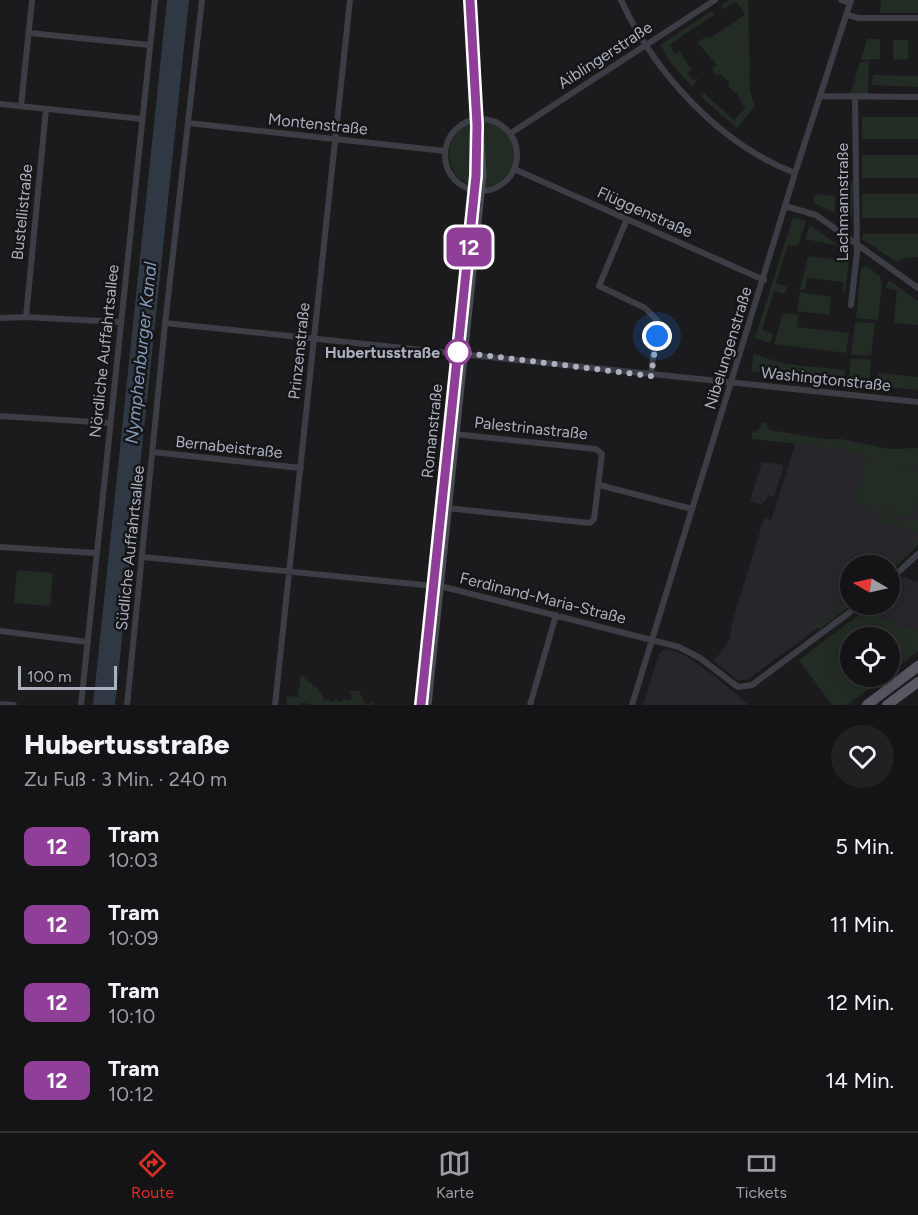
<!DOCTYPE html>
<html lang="de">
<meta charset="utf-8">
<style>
body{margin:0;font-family:Figtree,sans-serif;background:#212123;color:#f1f3f6;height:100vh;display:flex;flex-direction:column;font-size:22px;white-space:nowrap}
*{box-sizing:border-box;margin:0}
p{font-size:20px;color:#9d9ea1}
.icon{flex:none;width:33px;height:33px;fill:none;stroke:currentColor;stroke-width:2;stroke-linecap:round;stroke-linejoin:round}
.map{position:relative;height:705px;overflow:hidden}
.panel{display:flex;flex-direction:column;background:#141416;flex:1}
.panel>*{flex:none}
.badge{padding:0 12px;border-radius:9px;font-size:21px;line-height:39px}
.needle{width:39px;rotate:279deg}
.controls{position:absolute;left:840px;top:555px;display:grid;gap:12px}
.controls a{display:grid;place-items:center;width:60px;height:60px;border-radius:50%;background:#141416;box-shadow:0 3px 15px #0003,0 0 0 2px #333335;font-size:30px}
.scale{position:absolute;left:18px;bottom:15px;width:99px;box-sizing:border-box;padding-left:6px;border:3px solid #acb0be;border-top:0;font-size:16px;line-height:21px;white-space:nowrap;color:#acb0be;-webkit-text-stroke:4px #161618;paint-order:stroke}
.you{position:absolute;width:30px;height:30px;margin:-15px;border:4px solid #fff;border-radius:50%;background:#1a73e8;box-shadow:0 0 0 9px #1a73e833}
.map>.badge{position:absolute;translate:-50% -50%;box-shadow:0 0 0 3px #fff}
.round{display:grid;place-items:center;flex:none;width:63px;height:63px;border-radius:32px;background:#212123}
.summary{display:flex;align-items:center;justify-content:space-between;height:102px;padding:0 24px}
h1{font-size:28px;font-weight:800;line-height:45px}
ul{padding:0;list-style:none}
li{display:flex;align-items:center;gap:18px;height:78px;padding:0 24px}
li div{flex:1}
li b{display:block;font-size:22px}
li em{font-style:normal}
li .badge{min-width:66px;font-weight:700;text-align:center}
.menu{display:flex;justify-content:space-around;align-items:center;height:84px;border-top:2px solid #333335;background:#141416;font-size:16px;color:#9d9ea1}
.menu a{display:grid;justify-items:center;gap:3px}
.menu .selected{color:#d93025}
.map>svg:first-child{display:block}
.built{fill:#27272b}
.green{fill:#222c24}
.water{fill:#2f3843}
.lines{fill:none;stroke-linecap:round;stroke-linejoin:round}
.minor{stroke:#3d3e45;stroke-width:6}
.secondary{stroke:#494b53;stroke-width:9}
.primary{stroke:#575862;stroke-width:10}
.tram{stroke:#4e5058;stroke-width:1.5}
.line-casing{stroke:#fff;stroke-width:14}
.line{stroke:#903f98;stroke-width:9}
.walk{stroke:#acb0be;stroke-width:6;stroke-dasharray:0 10.8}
.stop-dot{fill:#fff;stroke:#903f98;stroke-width:3}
.labels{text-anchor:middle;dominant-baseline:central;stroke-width:5;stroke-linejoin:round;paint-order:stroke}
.street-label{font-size:16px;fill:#acb0be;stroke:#161618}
.stop-label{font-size:16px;font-weight:bold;fill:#acb0be;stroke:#161618;text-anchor:end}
.water-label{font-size:18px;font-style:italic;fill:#829bba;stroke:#161618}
</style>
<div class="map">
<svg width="918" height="705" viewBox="0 0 918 705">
<rect width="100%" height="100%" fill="#1b1b1d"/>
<path class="built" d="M 797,439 L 842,442 L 918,459 L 918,544 L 895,566 L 850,566 L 850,604 L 747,680 L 737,680 L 714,661 L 729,641 L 733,620 L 764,518 L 771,520 Z
M 762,462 L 784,465 L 774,497 L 769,495 L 762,505 L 750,501 Z
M 903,577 L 918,582 L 918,631 L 863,612 L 871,605 L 890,604 L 890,589 Z
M 664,649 L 683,654 L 712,674 L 749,705 L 643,705 L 659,654 Z"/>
<path class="green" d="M 729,0 L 748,0 L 750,91 L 755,106 L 737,128 L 701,97 L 704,93 L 734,120 L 745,108 L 737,94 L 728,86 L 730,83 L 720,74 L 717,76 L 712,69 L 717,65 L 697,42 L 708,36 L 710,38 L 745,15 L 736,1 L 723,9 L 721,5 Z
M 881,0 L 918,0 L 918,13 L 880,13 Z
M 712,11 L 714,15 L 670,44 L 674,54 L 679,51 L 692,70 L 687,73 L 694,80 L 699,77 L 692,87 L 671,63 L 660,45 Z
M 867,39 L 880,39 L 880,59 L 861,60 Z
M 893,40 L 908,40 L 908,59 L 893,60 Z
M 869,61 L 868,94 L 850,95 L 860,62 Z
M 873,75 L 918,76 L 918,87 L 872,85 Z
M 862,117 L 918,117 L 918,139 L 862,139 Z
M449 154a33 33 0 1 1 66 0a33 33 0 1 1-66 0Z
M 862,155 L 918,155 L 918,178 L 862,178 Z
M 846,182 L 853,182 L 852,217 L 846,217 Z
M 815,194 L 835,196 L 835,214 L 813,202 Z
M 862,194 L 918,194 L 918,218 L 862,218 Z
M 793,217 L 806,221 L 798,246 L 788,245 L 776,283 L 787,287 L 785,294 L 774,291 L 762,330 L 773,334 L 770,343 L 755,338 Z
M 810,225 L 839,246 L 805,239 Z
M 863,234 L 918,234 L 918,257 L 904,258 L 897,262 L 862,239 Z
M 808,256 L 849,261 L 845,293 L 843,292 L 843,282 L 807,278 L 805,290 L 800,289 Z
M 866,266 L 880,276 L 882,284 L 878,320 L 856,318 L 861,268 Z
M 889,280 L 918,301 L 918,325 L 894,323 L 897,290 L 886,288 Z
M 800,292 L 831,297 L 829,315 L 797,311 Z
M 783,313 L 798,315 L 797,327 L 849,333 L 846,353 L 774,344 Z
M 855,322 L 875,323 L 871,355 L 851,355 Z
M 754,354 L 785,364 L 845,370 L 843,382 L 751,371 Z
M 851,358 L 871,360 L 869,385 L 849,383 Z
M 878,373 L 918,377 L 918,390 L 877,386 Z
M 762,423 L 766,423 L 770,430 L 825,439 L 841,439 L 890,449 L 918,448 L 918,470 L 882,461 L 918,472 L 918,499 L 913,517 L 855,500 L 867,457 L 840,450 L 841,444 L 835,448 L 752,439 L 752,433 L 758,430 Z
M 865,505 L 898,515 L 896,519 L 904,524 L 909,519 L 918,521 L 918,531 L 883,524 L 878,530 L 883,515 L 863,508 Z
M 918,540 L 918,545 L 890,572 L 890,566 L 879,565 L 865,558 L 866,552 L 877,551 L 876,559 L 895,563 Z
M 17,570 L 53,573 L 50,606 L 14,603 Z
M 848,586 L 850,586 L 851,605 L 819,630 L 814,623 L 816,616 L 829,620 L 838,612 Z
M 863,612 L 918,631 L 918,651 L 890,674 L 890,638 L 850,638 L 850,676 L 886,677 L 846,705 L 832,705 L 799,660 Z
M 301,675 L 318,689 L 325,701 L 329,699 L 331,702 L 337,699 L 339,702 L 345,699 L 346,701 L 353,698 L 349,691 L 359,691 L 366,705 L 372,702 L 374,705 L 313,705 L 301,702 L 300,705 L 286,705 L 287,696 L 298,697 Z"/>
<path class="water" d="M 167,0 L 189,0 L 115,705 L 93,705 Z"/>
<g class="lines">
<path class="minor" d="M 621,0 C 654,72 719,144 795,173
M 841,0 L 850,3
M 847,15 L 859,18 L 918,18
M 29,33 L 150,45
M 820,96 L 918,97
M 0,104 L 142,119
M 21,106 L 32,0
M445 155a36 36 0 1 1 72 0a36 36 0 1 1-72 0Z
M 188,123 L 445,151
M 511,133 L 715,0
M 514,169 L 764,280
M 785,206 L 816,215 L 918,288
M 627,219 L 599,286 L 645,308 L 657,320 L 651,376
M 851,305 L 857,253 L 855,98
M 26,317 L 46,109
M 0,318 L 26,317 L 119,322
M 165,323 L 918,402
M 0,416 L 110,423
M 153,452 L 301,468
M 599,485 L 692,509
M 446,508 L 590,523 L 594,519 L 602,454 L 596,449 L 454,434
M 0,547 L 96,553
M 143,557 L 444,587 L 679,647 L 700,658 L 738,687 L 752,685 L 861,604
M 890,580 L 918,554
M 0,631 L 88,642
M 0,704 L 14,705
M 81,705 L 155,0
M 127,705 L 165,324 L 202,0
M 275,705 L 350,0
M 530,705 L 556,615
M 632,705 L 795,173 L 851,0"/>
<path class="secondary" d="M 419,705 L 473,194 L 476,139
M 427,705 L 482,174 L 471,0"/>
<path class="primary" d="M 867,705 L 918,666
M 887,705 L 918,682"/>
<path class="tram" d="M 421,705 L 476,176 L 477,125 L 470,0
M 874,705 L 918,672"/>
</g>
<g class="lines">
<defs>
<path id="line" d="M 421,705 L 476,176 L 477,125 L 470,0"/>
</defs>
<use href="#line" class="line-casing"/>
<use href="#line" class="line"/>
<path class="walk" d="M 458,352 L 651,376 L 657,336"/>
</g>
<circle class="stop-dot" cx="458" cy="352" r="12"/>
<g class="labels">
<g class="street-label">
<text transform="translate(605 55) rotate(-33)">Aiblingerstraße</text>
<text transform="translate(318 124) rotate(6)">Montenstraße</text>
<text transform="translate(842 202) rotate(-90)">Lachmannstraße</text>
<text transform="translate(22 212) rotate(-84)">Bustellistraße</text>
<text transform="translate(645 212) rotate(24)">Flüggenstraße</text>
<text transform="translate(728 348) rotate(-73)">Nibelungenstraße</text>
<text transform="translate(104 351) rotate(-84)">Nördliche Auffahrtsallee</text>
<text transform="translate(299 351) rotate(-84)">Prinzenstraße</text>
<text transform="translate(826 379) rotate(6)">Washingtonstraße</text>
<text transform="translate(531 428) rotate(6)">Palestrinastraße</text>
<text transform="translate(432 431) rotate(-84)">Romanstraße</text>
<text transform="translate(229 447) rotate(6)">Bernabeistraße</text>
<text transform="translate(130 548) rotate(-84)">Südliche Auffahrtsallee</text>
<text transform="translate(543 598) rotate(14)">Ferdinand-Maria-Straße</text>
</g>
<g class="stop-label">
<text x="440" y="352">Hubertusstraße</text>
</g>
<g class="water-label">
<text transform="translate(141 353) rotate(-84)">Nymphenburger Kanal</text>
</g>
</g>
</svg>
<div class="controls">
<a><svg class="needle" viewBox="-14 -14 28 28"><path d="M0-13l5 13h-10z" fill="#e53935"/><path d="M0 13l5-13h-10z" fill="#9d9ea1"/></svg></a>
<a><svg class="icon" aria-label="locate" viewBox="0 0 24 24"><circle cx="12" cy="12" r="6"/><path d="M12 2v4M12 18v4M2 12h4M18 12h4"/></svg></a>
</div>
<div class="scale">100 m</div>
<div class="you" style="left:657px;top:336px"></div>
<b class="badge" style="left:469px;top:247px;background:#903f98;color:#fff">12</b>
</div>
<section class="panel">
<div class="summary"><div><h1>Hubertusstraße</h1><p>Zu Fuß · 3 Min. · 240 m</p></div><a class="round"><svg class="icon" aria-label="heart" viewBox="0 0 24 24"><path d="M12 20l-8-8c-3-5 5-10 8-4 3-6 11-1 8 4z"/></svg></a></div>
<ul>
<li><span class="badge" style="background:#903f98;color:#fff">12</span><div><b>Tram</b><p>10:03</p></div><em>5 Min.</em></li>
<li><span class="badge" style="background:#903f98;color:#fff">12</span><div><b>Tram</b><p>10:09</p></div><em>11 Min.</em></li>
<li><span class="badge" style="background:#903f98;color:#fff">12</span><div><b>Tram</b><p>10:10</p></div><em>12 Min.</em></li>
<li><span class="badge" style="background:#903f98;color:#fff">12</span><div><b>Tram</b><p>10:12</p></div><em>14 Min.</em></li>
</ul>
</section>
<nav class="menu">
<a class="selected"><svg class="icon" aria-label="directions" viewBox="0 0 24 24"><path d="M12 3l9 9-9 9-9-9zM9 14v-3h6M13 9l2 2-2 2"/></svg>Route</a>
<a><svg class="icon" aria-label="map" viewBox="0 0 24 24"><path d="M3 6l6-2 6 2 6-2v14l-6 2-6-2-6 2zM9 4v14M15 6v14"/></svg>Karte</a>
<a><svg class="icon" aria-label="tickets" viewBox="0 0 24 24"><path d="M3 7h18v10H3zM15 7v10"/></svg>Tickets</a>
</nav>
